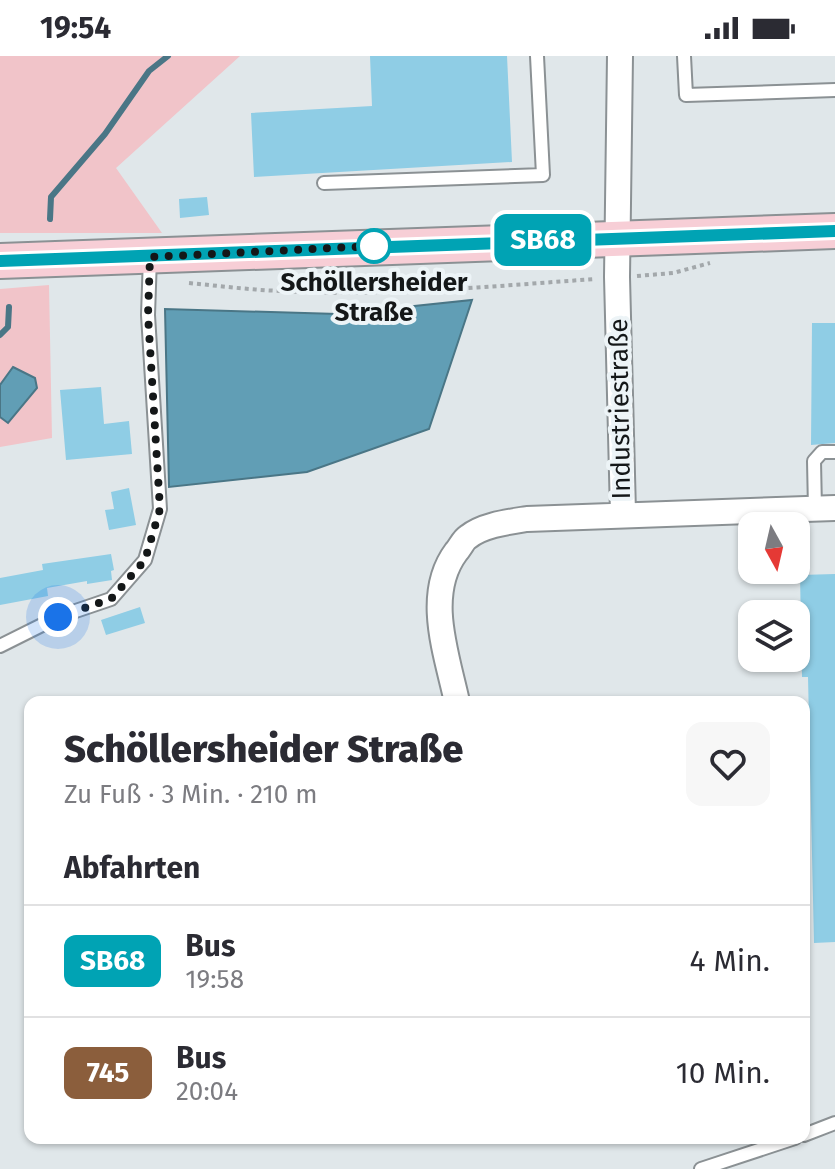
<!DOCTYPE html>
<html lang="de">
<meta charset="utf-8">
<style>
body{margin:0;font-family:"Fira Sans",sans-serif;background:#f7f7f7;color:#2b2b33;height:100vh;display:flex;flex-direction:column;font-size:30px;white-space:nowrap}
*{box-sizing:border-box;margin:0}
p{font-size:26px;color:#7c7c81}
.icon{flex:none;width:44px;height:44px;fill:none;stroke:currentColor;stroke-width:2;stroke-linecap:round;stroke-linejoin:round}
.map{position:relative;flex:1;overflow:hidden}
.details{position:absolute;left:24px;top:640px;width:786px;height:448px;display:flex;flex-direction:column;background:#fff;border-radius:16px;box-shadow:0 2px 6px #0004}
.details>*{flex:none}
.badge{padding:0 16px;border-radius:12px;font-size:28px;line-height:52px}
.needle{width:52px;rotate:172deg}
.buttons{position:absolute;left:738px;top:456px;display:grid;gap:16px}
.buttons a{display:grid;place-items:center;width:72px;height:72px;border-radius:16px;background:#fff;box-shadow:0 2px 6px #0004;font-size:40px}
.you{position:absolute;width:40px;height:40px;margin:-20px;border:6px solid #fff;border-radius:50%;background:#1a73e8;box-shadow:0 0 0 12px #1a73e833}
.map>.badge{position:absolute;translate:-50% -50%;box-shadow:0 0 0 4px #fff}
h2{padding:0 40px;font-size:30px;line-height:72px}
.round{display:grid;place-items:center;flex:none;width:84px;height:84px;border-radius:16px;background:#f7f7f7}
.headline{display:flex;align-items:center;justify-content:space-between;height:136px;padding:0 40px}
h1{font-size:38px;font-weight:800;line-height:60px}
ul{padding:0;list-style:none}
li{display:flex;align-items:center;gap:24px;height:112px;padding:0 40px;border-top:2px solid #e1e1e2}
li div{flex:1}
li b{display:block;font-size:30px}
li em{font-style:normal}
li .badge{min-width:88px;font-weight:700;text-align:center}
.status{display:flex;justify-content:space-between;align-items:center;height:56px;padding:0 40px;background:#fff;direction:ltr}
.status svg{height:22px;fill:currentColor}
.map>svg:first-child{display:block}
.green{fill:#f1c4c9}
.water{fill:#619eb5;stroke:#4a7686;stroke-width:2}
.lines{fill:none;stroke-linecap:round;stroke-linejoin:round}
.stream{stroke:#4a7686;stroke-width:6}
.building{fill:#8fcde5}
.lane-casing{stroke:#8b9194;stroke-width:16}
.street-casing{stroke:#8b9194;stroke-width:28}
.secondary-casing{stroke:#8b9194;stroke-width:38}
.path{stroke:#a3a8ab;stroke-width:4;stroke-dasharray:4 4;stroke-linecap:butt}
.lane{stroke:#fff;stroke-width:12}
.street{stroke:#fff;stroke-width:24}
.secondary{stroke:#f7ced6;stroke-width:34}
.line-casing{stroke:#fff;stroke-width:18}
.line{stroke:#00a3b4;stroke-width:12}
.walk{stroke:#141718;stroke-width:8;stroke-dasharray:0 14.4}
.stop-dot{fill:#fff;stroke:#00a3b4;stroke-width:4}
.labels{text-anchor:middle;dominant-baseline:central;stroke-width:8;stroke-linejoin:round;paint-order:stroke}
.stop-label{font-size:26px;font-weight:bold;fill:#141718;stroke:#edf4f7}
.street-label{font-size:26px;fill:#141718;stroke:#edf4f7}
</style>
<div class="status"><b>19:54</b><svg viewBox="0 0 49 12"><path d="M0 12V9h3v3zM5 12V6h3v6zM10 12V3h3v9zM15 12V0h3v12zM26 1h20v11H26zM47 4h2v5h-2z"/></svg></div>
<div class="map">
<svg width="835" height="1113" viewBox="0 0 835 1113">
<rect width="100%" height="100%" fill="#e0e7ea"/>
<path class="green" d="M 0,0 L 240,0 L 116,112 L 162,177 L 0,177 Z
M 49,229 L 52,382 L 0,391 L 0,233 Z"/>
<path class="water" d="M 472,244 L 429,373 L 307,416 L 169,431 L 165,253 L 338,258 Z
M 13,311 L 35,322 L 37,332 L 8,367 L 0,361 L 0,329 Z"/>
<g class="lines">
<path class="stream" d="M 50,163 L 51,141 L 105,78 L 149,15 L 168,0
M 0,279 L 8,271 L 9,251"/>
</g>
<path class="building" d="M 370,0 L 507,0 L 512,106 L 254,121 L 251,57 L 372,50 Z
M 207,141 L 209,159 L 180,162 L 179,143 Z
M 812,267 L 835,267 L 835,387 L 811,389 Z
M 101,331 L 104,368 L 129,365 L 132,398 L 66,404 L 60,334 Z
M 129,432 L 136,469 L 109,474 L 105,454 L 114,453 L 111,436 Z
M 111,498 L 114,514 L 111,515 L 112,524 L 87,528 L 87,525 L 47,532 L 48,540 L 0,549 L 0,522 L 43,514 L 42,508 Z
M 835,518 L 835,886 L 814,887 L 808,621 L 802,621 L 800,519 Z
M 140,551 L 145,567 L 106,579 L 101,564 Z"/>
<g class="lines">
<defs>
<path id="lane" d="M 684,0 L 686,39 L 835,34
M 324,127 L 543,119 L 537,0
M 815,453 L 814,405 L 822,396 L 835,396
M 0,590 L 58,561 L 111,543 L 145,504 L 160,453 L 148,259 L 150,201
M 804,1079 L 835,1067
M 701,1113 L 795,1082"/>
<path id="street" d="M 620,0 L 617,221 L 623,457
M 457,646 C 447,599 424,539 456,496 C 460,492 463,484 468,481 C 483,469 508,466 527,463 L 835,452"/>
<path id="secondary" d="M 0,205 L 835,175"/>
</defs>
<use href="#lane" class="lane-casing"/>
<use href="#street" class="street-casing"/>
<use href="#secondary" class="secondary-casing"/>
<path class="path" d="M 637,220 L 673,217 L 710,207
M 189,227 C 220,230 251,234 282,235 C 386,241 492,230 596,223"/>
<use href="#lane" class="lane"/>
<use href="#street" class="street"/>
<use href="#secondary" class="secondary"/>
</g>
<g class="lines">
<defs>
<path id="line" d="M 0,205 L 835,175"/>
</defs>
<use href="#line" class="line-casing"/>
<use href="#line" class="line"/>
<path class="walk" d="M 58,561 L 111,543 L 145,504 L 160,453 L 148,259 L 150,201 L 374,190"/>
</g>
<circle class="stop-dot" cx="374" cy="190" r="16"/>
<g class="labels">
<g class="stop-label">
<text x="374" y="226">Schöllersheider<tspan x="374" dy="30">Straße</tspan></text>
</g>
<g class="street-label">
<text transform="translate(620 353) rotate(-91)">Industriestraße</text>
</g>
</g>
</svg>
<div class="buttons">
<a><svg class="needle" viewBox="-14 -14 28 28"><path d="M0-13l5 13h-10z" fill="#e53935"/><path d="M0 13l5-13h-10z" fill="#7c7c81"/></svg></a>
<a><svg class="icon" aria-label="layers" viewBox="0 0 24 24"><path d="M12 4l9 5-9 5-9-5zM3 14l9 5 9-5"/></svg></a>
</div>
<div class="you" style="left:58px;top:561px"></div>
<b class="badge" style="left:543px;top:184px;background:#00a3b4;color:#fff">SB68</b>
<section class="details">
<div class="headline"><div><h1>Schöllersheider Straße</h1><p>Zu Fuß · 3 Min. · 210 m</p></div><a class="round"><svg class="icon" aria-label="heart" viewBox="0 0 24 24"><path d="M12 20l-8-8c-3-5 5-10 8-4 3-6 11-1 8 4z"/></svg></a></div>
<h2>Abfahrten</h2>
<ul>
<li><span class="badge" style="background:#00a3b4;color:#fff">SB68</span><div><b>Bus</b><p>19:58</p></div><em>4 Min.</em></li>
<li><span class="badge" style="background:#8b5e3c;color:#fff">745</span><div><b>Bus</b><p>20:04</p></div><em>10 Min.</em></li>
</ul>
</section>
</div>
